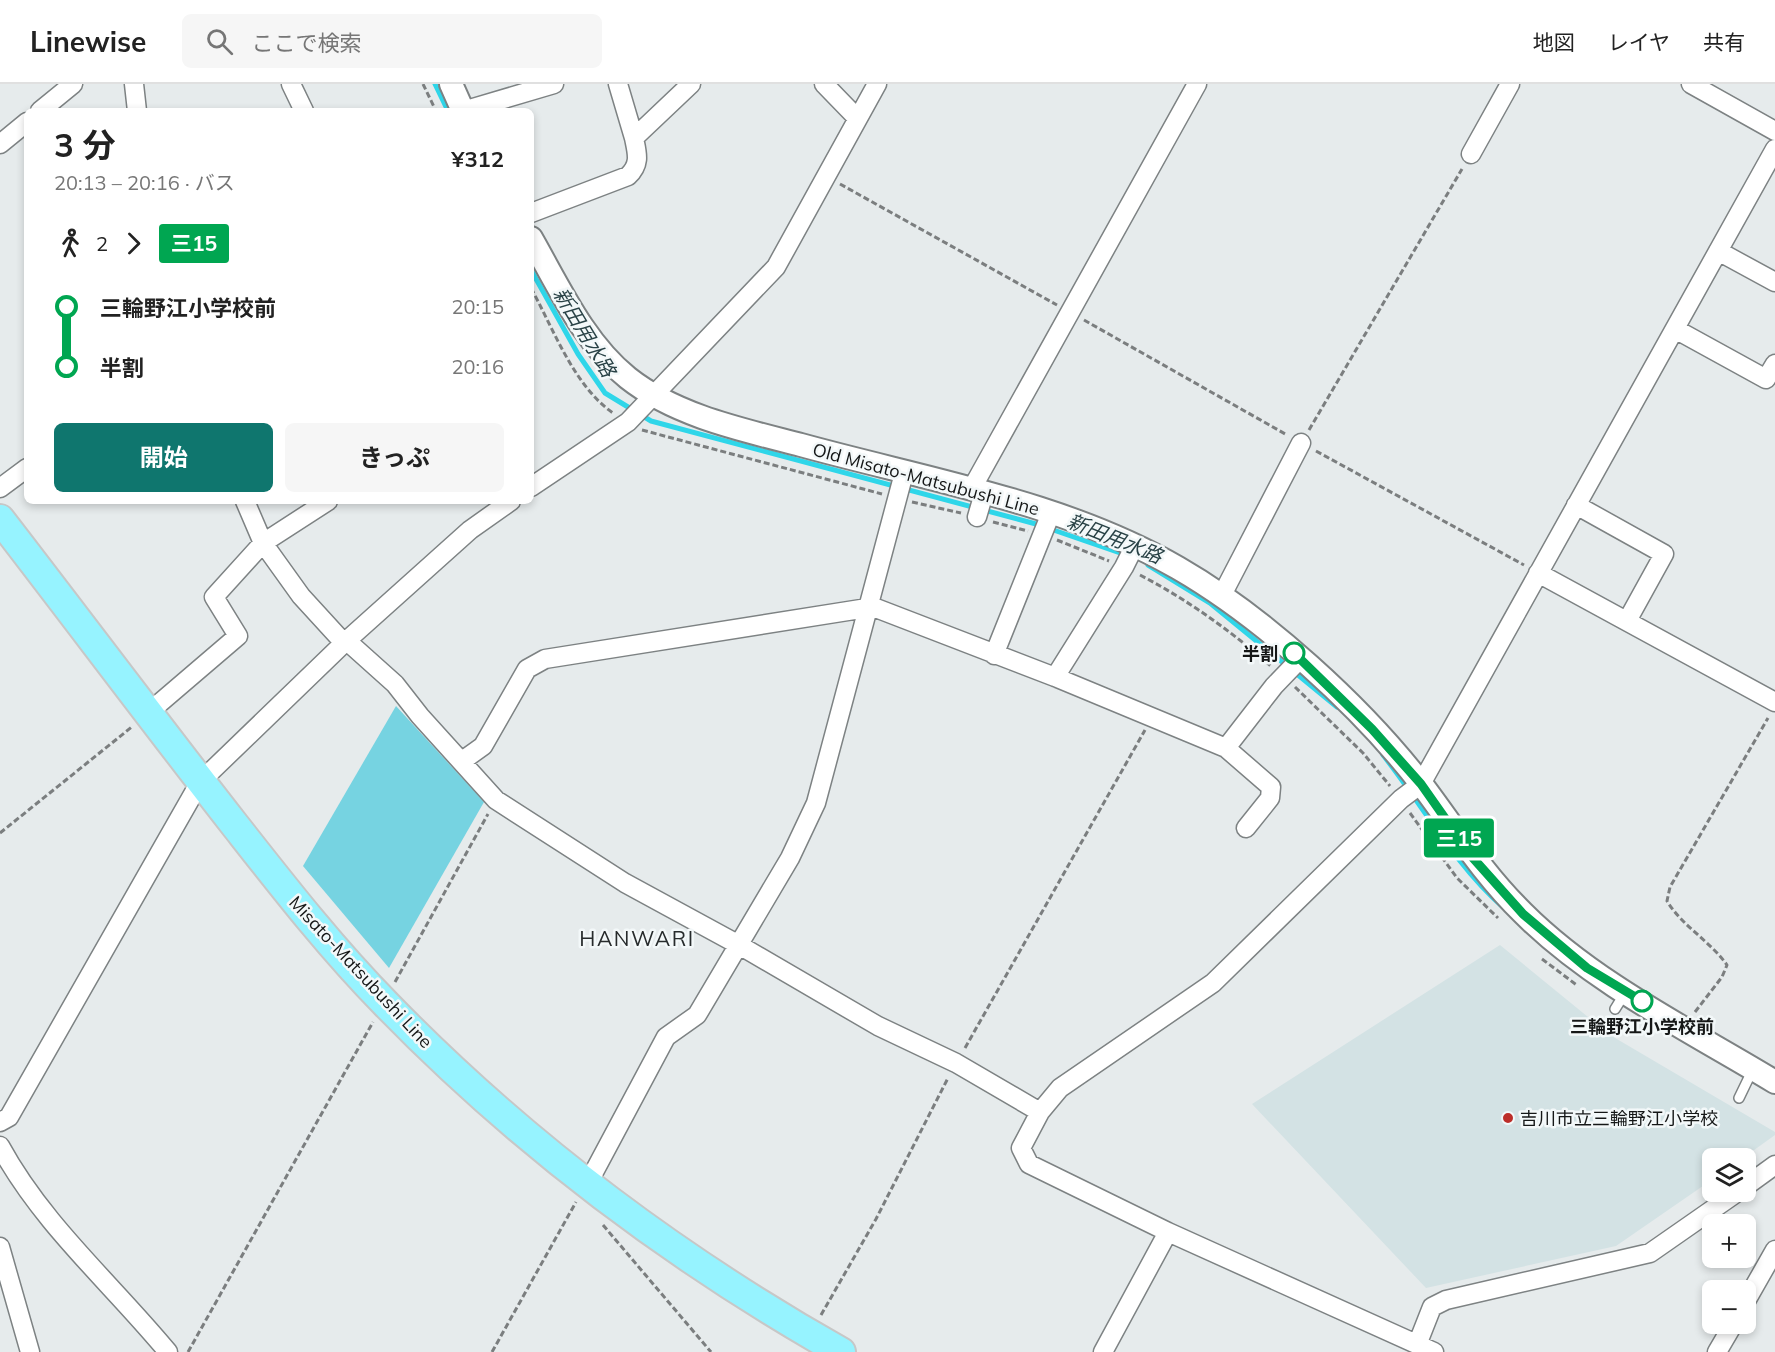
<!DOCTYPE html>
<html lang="ja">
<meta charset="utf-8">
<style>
body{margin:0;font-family:Mulish,"Noto Sans JP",sans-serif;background:#f6f6f6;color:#222;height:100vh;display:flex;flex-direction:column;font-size:22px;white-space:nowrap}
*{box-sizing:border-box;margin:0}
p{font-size:20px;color:#767676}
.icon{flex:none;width:33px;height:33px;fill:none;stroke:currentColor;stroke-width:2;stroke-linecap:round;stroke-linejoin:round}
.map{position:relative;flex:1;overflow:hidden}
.drawer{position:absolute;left:24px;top:24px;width:510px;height:396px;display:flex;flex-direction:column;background:#fff;border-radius:9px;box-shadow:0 3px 9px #0003}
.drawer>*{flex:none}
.badge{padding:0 12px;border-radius:4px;font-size:21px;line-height:39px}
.controls{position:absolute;left:1702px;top:1064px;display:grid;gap:12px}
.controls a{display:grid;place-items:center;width:54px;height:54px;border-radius:9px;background:#fff;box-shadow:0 3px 9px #0003;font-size:30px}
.map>.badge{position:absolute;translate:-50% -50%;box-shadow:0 0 0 3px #fff}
.legs{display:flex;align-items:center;gap:9px;height:66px;padding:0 30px;font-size:20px}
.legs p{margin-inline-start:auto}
.head{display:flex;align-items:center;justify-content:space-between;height:102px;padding:0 30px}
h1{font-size:33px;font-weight:700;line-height:45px}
.action{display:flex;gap:12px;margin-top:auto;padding:12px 30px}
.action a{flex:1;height:69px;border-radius:9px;background:#0f766e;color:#fff;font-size:24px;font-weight:700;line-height:69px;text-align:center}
.action a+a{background:#f6f6f6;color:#222}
ul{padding:0 30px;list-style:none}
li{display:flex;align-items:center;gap:21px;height:60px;font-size:22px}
li i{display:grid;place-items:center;width:9px;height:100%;margin:0 8px;background:currentColor}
li i::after{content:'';width:15px;height:15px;margin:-8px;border:4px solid;border-radius:50%;background:#fff}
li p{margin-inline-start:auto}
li:first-child i{background:linear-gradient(#0000 50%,currentColor 0)}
li:last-child i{background:linear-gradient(currentColor 50%,#0000 0)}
header{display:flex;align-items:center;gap:36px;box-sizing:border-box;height:84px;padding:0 30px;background:#fff;border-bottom:2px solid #e0e0e0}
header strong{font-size:28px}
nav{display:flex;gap:33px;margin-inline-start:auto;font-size:21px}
.search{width:420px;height:54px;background:#f6f6f6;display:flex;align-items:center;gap:15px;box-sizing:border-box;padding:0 21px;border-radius:9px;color:#767676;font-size:22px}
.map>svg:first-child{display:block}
.built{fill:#d3e2e4}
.green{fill:#76d3e1}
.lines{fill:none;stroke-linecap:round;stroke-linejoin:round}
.stream{stroke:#2fd6e9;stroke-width:5}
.service-casing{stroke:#7d8283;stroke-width:12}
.minor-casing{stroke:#7d8283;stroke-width:21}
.tertiary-casing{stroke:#7d8283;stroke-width:26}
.primary-casing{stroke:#c7c7c7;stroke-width:32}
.path{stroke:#7b7e7f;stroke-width:3;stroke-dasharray:6 3;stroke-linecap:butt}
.service{stroke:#fff;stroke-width:9}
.minor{stroke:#fff;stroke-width:18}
.tertiary{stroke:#fff;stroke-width:22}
.primary{stroke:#96f3ff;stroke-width:28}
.line-1-casing{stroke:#fff;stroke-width:14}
.line-1{stroke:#00a651;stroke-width:9}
.stop-1-dot{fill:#fff;stroke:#00a651;stroke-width:3}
.poi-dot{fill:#bc2e29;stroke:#f3f8f9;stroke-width:2}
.labels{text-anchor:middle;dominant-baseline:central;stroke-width:5;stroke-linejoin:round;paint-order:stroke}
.street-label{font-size:18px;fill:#151717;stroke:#f3f8f9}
.stop-label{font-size:18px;font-weight:bold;fill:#151717;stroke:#f3f8f9;text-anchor:end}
.poi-label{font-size:18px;fill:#151717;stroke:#f3f8f9;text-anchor:start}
.water-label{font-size:20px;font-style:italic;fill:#294246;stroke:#f3f8f9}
.quarter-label{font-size:21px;letter-spacing:1.5px;fill:#272b2c;stroke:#f3f8f9}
</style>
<header>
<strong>Linewise</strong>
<div class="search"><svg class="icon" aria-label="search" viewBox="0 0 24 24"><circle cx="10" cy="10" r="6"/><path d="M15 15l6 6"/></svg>ここで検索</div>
<nav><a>地図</a><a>レイヤ</a><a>共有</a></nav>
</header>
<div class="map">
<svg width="1775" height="1268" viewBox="0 0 1775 1268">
<rect width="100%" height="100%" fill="#e6ebec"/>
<path class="built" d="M 1500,861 L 1610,951 L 1775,1048 L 1775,1051 L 1743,1074 L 1713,1074 L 1713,1095 L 1616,1162 L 1426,1204 L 1252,1020 Z"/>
<path class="green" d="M 396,622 L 484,718 L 389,884 L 303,782 Z"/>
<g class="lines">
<path class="stream" d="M 435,0 L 448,27
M 531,186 L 578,270 L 605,309 L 651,337 L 1036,440 L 1126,471
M 1148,481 L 1210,519 L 1337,623
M 1383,671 C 1422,720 1455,781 1503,823"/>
<defs>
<path id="service" d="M 1615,925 L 1625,909
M 1739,1014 L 1753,985"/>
<path id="minor" d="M 134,0 L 137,27
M 291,0 L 304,27
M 618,0 L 634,54 L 691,0
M 824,0 L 857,34
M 1691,0 L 1775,47
M 40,27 L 73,0
M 463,27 L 554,0
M 0,60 L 27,38
M 1471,70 L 1510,0
M 531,129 L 628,92 C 641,80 637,69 634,54
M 1718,167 L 1775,198
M 1675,245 L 1766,295 L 1775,280
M 531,403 L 628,338 L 776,183 L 877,0
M 0,404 L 27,384
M 971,406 L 1197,0
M 245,417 L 263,459 L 301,512 L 344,559
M 1576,421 L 1664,470 L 1627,537
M 977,433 L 984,409
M 1538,489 L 1775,618
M 1222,511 L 1301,359
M 868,521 L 1055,593 L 1226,664 L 1271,703 L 1270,714 L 1246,744
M 347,557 L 395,600 L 420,632 L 496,716 L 625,799 L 739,861 L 878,942 L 956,979 L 1040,1028
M 994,571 L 1051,429
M 1055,593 L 1124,483 L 1135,461
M 148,629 L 238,552 L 214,513 L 263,459 L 328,417
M 1226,664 L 1274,602 L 1300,575
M 462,677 L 483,662 L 527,585 L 545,575 L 867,524
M 0,1038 L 9,1033 L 200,698 L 344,559 L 470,446 L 511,417
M 0,1062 C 43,1141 111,1199 168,1268
M 587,1101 L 666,953 L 697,931 L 790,774 L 816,719 L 904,389
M 1746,1102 L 1775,1081
M 0,1163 L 30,1268
M 1746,1217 L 1775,1166
M 1417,1261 L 1432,1223 L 1446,1216 L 1650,1169 L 1739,1107
M 1103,1268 L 1168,1148
M 1434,1268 L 1168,1148 L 1029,1080 L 1021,1064 L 1040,1028 L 1060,1004 L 1213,899 L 1401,715 L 1421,700 L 1775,65
M 1717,1268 L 1734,1239"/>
<path id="tertiary" d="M 451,0 L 463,27
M 531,154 C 559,203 584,259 628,294 C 676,332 743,346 801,361 C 928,396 1064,418 1178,484 C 1263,533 1362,623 1422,701 C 1456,746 1482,789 1523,829 C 1593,899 1691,947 1775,998"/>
<path id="primary" d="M 0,435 C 78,536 155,639 234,740 C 282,801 330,863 385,919 C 519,1057 673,1173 841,1268"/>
</defs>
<use href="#service" class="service-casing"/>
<use href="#minor" class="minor-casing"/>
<use href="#tertiary" class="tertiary-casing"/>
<use href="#primary" class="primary-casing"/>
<path class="path" d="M 423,0 L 436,27
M 840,100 L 1057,221
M 531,204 C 554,246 574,302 613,329
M 1084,236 L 1287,351
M 642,346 L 882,410
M 1309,346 L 1462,85
M 1316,367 L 1524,481
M 912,418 L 961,429
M 993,438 L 1028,447
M 1057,456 L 1109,477
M 1140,491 C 1188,516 1231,547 1272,583
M 1295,603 L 1363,669 L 1390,702
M 1410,729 L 1457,794 L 1498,834
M 0,749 L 133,642
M 1542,875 L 1578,902
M 395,898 L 488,730
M 1695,928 L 1722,893 L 1727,881 C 1710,857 1682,842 1667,817 L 1670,803 L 1768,634
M 965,964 L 1145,646
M 603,1141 L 711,1268
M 821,1231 L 876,1135 L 948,994
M 188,1268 L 373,938
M 492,1268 L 576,1118"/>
<use href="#service" class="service"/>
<use href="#minor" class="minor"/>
<use href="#tertiary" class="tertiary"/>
<use href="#primary" class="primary"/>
</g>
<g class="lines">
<defs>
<path id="line-1" d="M 1294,569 L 1372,645 L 1421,700 L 1473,774 L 1523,830 L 1587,884 L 1642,917"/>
</defs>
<use href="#line-1" class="line-1-casing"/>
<use href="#line-1" class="line-1"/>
</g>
<g class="stop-1-dot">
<circle cx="1294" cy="569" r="10"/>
<circle cx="1642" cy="917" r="10"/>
</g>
<circle class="poi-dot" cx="1508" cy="1034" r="6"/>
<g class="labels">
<g class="street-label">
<text transform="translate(926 395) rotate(15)">Old Misato-Matsubushi Line</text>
<text transform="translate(361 888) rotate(47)">Misato-Matsubushi Line</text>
</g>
<g class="stop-label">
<text x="1278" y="569">半割</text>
<text x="1642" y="942" text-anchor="middle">三輪野江小学校前</text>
</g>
<g class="poi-label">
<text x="1520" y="1034">吉川市立三輪野江小学校</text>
</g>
<g class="water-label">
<text transform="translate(585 248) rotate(59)">新田用水路</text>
<text transform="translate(1115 454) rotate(22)">新田用水路</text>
</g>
<g class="quarter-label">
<text x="637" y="854">HANWARI</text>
</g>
</g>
</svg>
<div class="controls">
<a><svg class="icon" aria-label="layers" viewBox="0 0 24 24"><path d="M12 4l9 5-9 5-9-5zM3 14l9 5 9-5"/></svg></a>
<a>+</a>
<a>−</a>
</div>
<b class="badge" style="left:1459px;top:754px;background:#00a651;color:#fff">三15</b>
<section class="drawer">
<div class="head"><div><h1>3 分</h1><p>20:13 – 20:16 · バス</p></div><b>¥312</b></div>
<div class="legs"><svg class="icon" aria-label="walk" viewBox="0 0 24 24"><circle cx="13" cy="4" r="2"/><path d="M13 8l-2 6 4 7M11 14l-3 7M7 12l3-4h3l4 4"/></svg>2<svg class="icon" aria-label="forward" viewBox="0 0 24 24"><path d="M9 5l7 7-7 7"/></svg><b class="badge" style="background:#00a651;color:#fff">三15</b></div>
<ul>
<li><i style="color:#00a651"></i><b>三輪野江小学校前</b><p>20:15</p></li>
<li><i style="color:#00a651"></i><b>半割</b><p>20:16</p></li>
</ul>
<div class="action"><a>開始</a><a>きっぷ</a></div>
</section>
</div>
